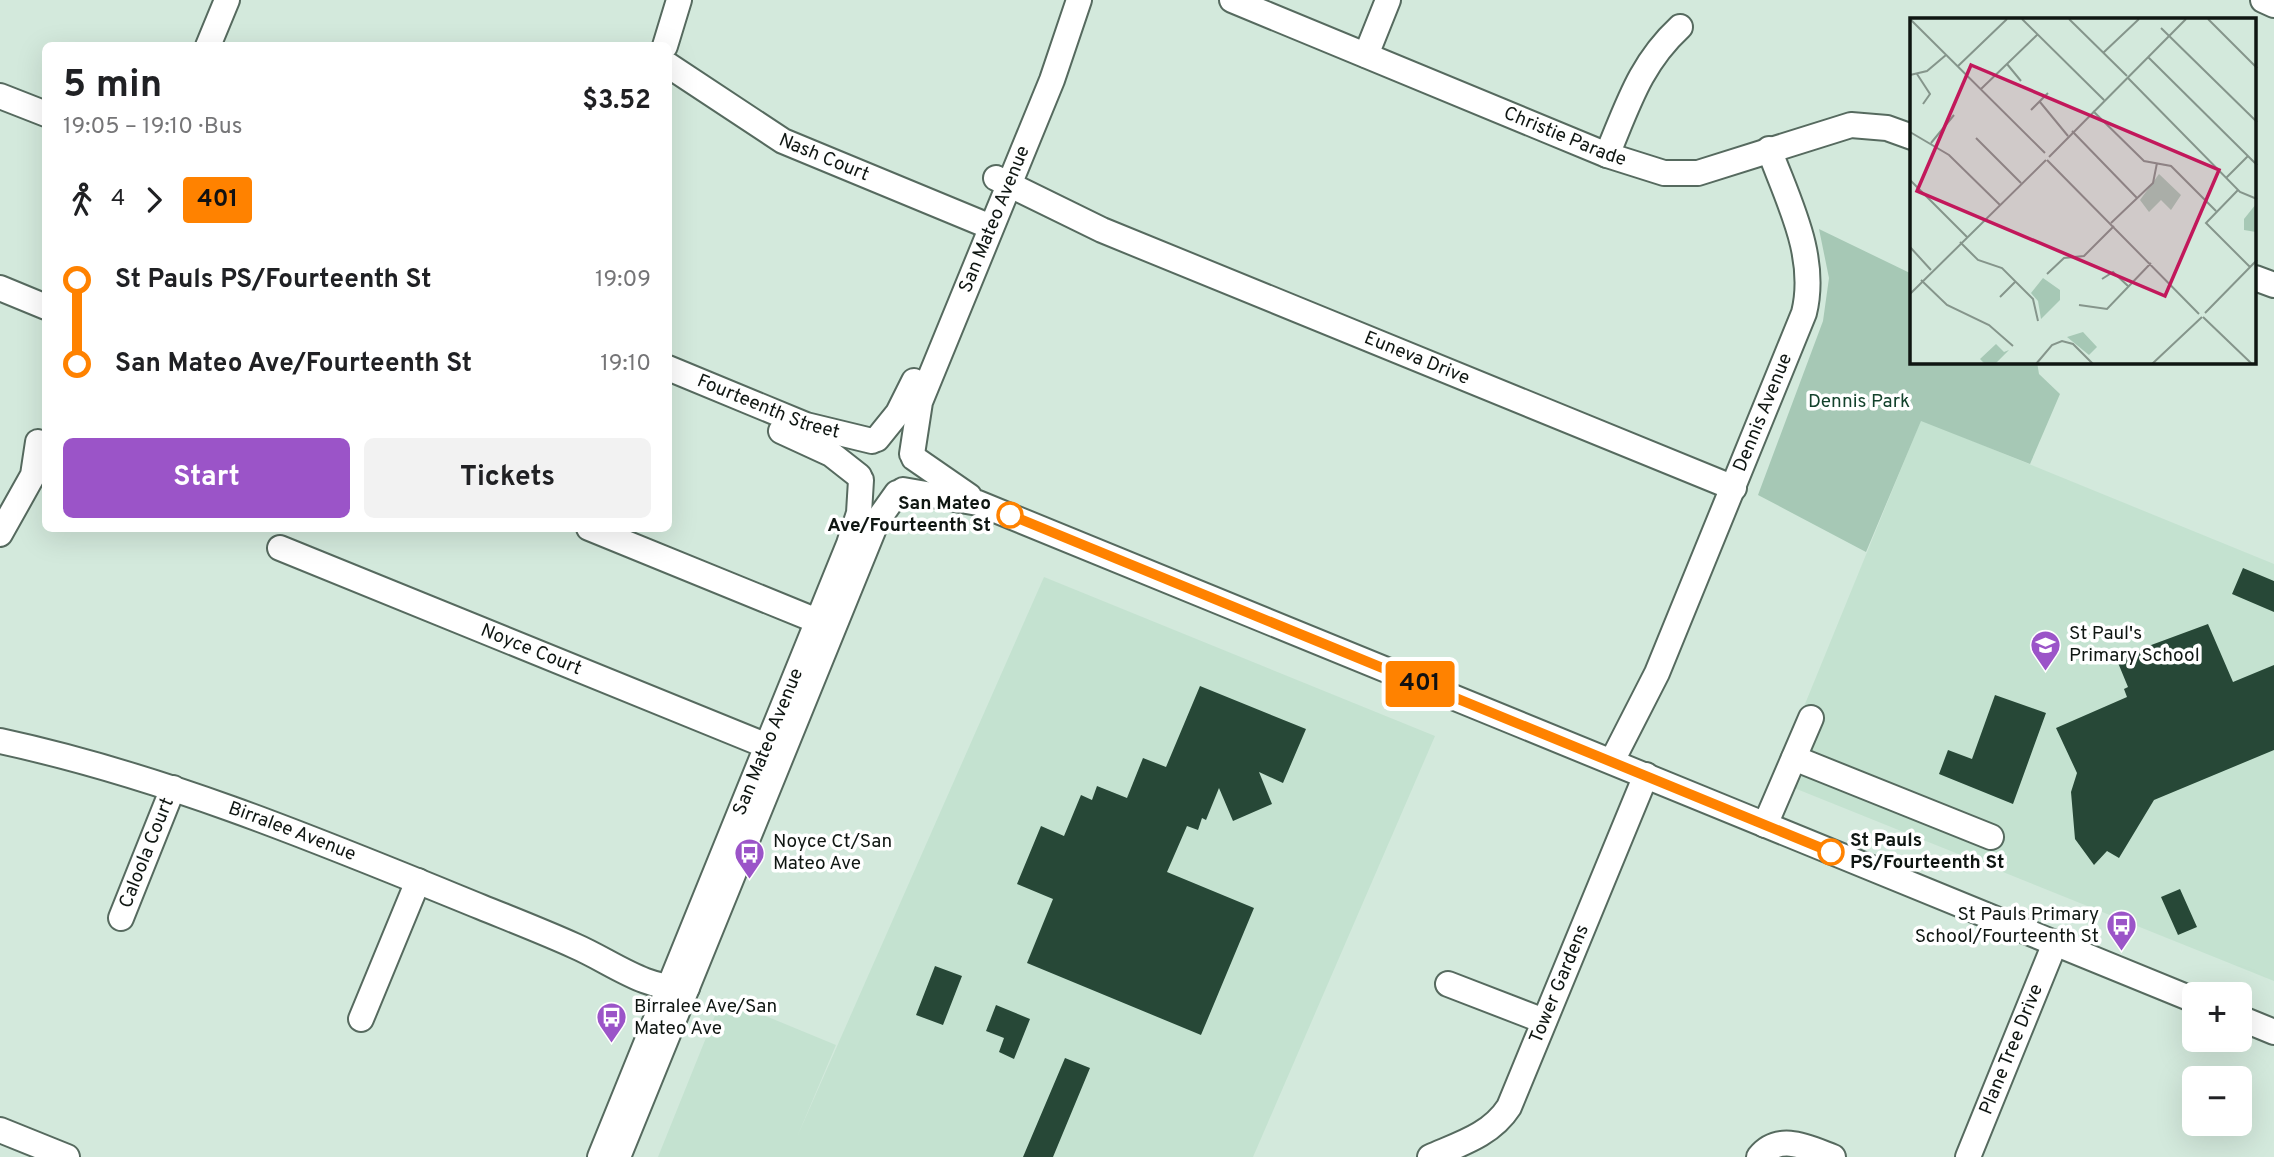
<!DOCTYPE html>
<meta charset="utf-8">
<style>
body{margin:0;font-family:Overpass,sans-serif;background:#f2f2f2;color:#202124;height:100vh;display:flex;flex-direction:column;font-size:26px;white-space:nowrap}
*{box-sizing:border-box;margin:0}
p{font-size:23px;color:#757577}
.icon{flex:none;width:38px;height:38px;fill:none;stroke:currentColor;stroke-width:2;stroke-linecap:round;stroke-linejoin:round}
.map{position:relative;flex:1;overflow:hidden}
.drawer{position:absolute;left:42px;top:42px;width:630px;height:490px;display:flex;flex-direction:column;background:#fff;border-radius:10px;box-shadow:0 7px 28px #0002}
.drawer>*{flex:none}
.badge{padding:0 14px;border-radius:5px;font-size:24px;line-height:46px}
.buttons{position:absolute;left:2182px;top:982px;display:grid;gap:14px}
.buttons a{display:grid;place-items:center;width:70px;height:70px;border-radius:10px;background:#fff;box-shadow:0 7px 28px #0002;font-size:35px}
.map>.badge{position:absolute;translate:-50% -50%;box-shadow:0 0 0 4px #fff}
.legs{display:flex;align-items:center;gap:10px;height:77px;padding:0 21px;font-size:23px}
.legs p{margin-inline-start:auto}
.head{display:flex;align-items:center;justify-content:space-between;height:119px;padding:0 21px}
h1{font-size:38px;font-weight:700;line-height:52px}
.action{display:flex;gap:14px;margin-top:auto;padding:14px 21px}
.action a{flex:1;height:80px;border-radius:10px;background:#9b54c8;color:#fff;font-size:28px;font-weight:700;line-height:80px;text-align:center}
.action a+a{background:#f2f2f2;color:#202124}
ul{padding:0 21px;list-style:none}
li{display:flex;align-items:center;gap:24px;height:84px;font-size:26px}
li i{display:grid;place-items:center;width:10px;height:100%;margin:0 9px;background:currentColor}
li i::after{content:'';width:18px;height:18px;margin:-9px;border:5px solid;border-radius:50%;background:#fff}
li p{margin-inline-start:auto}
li:first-child i{background:linear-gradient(#0000 50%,currentColor 0)}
li:last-child i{background:linear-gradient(currentColor 50%,#0000 0)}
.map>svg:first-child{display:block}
.built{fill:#c4e2d0}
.green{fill:#a6c8b5}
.building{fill:#274837}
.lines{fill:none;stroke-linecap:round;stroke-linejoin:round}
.minor-casing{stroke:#566a5f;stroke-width:28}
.minor{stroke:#fff;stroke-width:24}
.line-1-casing{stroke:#fff;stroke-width:16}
.line-1{stroke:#ff8200;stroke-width:10}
.stop-1-dot{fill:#fff;stroke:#ff8200;stroke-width:3.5}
.labels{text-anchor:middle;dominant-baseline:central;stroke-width:7;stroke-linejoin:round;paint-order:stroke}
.street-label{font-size:19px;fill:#0f1612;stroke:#fff}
.park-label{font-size:19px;fill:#13422c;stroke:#fff}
.stop-label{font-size:19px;font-weight:bold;fill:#0f1612;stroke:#fff;text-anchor:end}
.poi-label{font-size:19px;fill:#0f1612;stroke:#fff;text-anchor:start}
.inset-road{fill:none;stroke:#85958b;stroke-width:2}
.view{fill:#c2185b;fill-opacity:0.15;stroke:#c2185b;stroke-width:3.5}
.inset-edge{fill:none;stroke:#0f1612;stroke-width:3.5}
</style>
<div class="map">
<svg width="2274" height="1157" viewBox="0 0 2274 1157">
<rect width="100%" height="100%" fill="#d3e9dc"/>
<path class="built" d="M 1921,420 L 2274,564 L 2274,981 L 1774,780 Z
M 1044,577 L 1435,736 L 1253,1157 L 658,1157 L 722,998 L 836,1045 L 797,1137 Z"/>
<path class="green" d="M 1819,229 L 1912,274 L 1912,362 L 2037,362 L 2039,374 L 2060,394 L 2030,464 L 1921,421 L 1866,552 L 1758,495 L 1823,321 L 1829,278 Z"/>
<path class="building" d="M 2243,568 L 2274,581 L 2274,612 L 2232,594 Z
M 2208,624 L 2233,682 L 2274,665 L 2274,750 L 2154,800 L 2119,858 L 2107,851 L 2094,865 L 2075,839 L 2071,792 L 2077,773 L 2056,728 L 2127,697 L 2124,689 L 2128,687 L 2116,658 Z
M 1200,686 L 1306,729 L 1283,783 L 1259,772 L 1272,804 L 1233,821 L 1219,788 L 1206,820 L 1202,818 L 1198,830 L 1187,826 L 1167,872 L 1254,908 L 1201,1035 L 1027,963 L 1053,899 L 1017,884 L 1041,826 L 1064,836 L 1081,795 L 1092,800 L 1097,786 L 1127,798 L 1143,758 L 1166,767 Z
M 1995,695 L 2046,713 L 2013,804 L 1939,774 L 1948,750 L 1972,759 Z
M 2180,889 L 2197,927 L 2178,935 L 2161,897 Z
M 935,966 L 962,976 L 943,1025 L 916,1015 Z
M 996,1005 L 1030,1019 L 1014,1059 L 999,1052 L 1004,1038 L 986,1031 Z
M 1065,1058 L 1090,1068 L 1053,1157 L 1023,1157 Z"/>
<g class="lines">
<defs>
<g id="minor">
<path id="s1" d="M 1232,0 L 1607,155 L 1664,173 L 1698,173 L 1851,125 L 1887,128 L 1912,137"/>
<path d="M 2263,0 L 2274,5"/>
<path d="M 208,46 L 227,0"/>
<path d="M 665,46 L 679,0"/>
<path d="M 1366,55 L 1388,0"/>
<path id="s2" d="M 668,65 L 783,141 L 991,227"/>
<path d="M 0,96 L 46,114"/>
<path d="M 1607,155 C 1628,105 1640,64 1680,27"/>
<path id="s3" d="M 996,178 L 1102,230 L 1734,488"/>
<path d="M 2255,278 L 2274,285"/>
<path d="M 0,288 L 46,307"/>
<path id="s4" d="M 668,368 L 806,425 L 872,441"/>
<path d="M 781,431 L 831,454 L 859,476"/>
<path d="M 877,439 L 898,413 L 914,381"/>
<path id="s5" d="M 912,454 L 920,402 L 1052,80 L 1079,0"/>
<path d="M 914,458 L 969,496"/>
<path d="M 903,490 L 978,503 L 2194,1000"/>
<path d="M 589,528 L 832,627"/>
<path d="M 0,534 L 33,475 L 38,442"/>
<path id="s6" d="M 280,548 L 782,752"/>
<path id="s7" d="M 0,741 C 167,777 324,843 481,907 C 513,920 544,932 575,946 C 612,962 645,990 687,988"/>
<path d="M 1794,758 L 1991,837"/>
<path id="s8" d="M 1612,761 L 1657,673 L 1804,313 C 1818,256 1788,201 1769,149"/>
<path d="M 1765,825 L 1811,718"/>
<path id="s9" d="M 121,918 L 173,788"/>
<path d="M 1448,984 L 1544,1021"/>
<path d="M 2240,1018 L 2274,1032"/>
<path d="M 361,1019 L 418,881"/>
<path d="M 0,1130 L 67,1157"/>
<path id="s10" d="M 600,1157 L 849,544 L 859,513 L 861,480"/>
<path d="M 618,1157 L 877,521 L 897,493"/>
<path id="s11" d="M 1430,1157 C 1460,1144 1491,1135 1509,1107 L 1646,775"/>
<path d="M 1759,1157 C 1779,1132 1809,1148 1833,1157"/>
<path id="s12" d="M 1968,1157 L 2055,943"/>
</g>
</defs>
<use href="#minor" class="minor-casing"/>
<use href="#minor" class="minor"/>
</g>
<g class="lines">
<defs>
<path id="line-1" d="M 1010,515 L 1831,852"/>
</defs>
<use href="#line-1" class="line-1-casing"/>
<use href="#line-1" class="line-1"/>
</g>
<defs>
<symbol id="school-pin" viewBox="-11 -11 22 30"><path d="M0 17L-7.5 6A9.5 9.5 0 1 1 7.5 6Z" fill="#9b54c8" stroke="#fff"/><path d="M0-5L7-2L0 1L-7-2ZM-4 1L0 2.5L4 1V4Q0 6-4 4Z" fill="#fff"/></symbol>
<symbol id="bus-pin" viewBox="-11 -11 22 30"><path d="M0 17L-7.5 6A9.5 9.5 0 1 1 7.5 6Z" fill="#9b54c8" stroke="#fff"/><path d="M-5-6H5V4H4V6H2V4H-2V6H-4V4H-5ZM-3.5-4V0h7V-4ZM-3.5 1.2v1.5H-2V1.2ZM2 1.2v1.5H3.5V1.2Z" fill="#fff"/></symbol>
</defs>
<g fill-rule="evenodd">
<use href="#school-pin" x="2028" y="628" width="35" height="47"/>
<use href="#bus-pin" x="732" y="836" width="35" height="47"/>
<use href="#bus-pin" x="2104" y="908" width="35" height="47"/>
<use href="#bus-pin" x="594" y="1000" width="35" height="47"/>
</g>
<g class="stop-1-dot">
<circle cx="1010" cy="515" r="12"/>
<circle cx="1831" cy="852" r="12"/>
</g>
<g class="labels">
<g class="street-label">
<text stroke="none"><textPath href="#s1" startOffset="360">Christie Parade</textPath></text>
<text stroke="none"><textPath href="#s2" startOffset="182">Nash Court</textPath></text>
<text stroke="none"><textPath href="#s5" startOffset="250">San Mateo Avenue</textPath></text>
<text stroke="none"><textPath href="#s3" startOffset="458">Euneva Drive</textPath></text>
<text stroke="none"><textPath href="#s4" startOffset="108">Fourteenth Street</textPath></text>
<text stroke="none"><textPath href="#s8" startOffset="380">Dennis Avenue</textPath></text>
<text stroke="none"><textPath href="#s6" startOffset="271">Noyce Court</textPath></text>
<text stroke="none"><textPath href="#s10" startOffset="448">San Mateo Avenue</textPath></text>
<text stroke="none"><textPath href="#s7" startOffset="306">Birralee Avenue</textPath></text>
<text stroke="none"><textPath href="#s9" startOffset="70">Caloola Court</textPath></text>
<text stroke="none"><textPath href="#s11" startOffset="228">Tower Gardens</textPath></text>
<text stroke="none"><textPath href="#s12" startOffset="116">Plane Tree Drive</textPath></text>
</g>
<g class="park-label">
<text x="1859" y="402">Dennis Park</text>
</g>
<g class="stop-label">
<text x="991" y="504">San Mateo<tspan x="991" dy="22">Ave/Fourteenth St</tspan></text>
<text x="1850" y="841" text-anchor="start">St Pauls<tspan x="1850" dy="22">PS/Fourteenth St</tspan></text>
</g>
<g class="poi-label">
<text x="2069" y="634">St Paul's<tspan x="2069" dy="22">Primary School</tspan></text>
<text x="773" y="842">Noyce Ct/San<tspan x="773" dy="22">Mateo Ave</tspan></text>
<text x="2099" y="915" text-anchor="end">St Pauls Primary<tspan x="2099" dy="22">School/Fourteenth St</tspan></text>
<text x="634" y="1007">Birralee Ave/San<tspan x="634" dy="22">Mateo Ave</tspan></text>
</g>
</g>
<g transform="translate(1910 18)">
<rect width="346" height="346" fill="#d3e9dc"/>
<path d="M 249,156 L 271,177 L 261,192 L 251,182 L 239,194 L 230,182 ZM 346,186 L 346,214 L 334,212 L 334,201 ZM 133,260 L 150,272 L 150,282 L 131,301 L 128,283 L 121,275 ZM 173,314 L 187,329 L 179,337 L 157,319 ZM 86,326 L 94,334 L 99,332 L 85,346 L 75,346 L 70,341 Z" fill="#a6c8b5"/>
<path class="inset-road" d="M 0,1 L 135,135M 112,1 L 194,82M 159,1 L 217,58M 298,1 L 347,50M 251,10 L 347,104M 193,35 L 229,1M 238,39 L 347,147M 97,46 L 111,63M 47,49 L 97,1M 7,56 L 20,76 L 13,86M 0,57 L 17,53 L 36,37M 217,59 L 330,174 L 347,181M 71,71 L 128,16M 130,84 L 158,118M 121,92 L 138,75M 183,93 L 234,143 L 261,148 L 306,193M 162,113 L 227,180M 0,114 L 39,137 L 90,187M 66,120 L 111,165M 21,125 L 44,97M 139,139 L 276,1M 137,142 L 289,296M 316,160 L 338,138M 0,162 L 57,219M 328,172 L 296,205 L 340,249M 201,205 L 243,165 L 247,145M 50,224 L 68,242 L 92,250 L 123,281 L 128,303M 0,229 L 21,252M 137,256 L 154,240 L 174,238 L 204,208M 192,261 L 203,254 L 218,268M 11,262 L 37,287 L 79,307 L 103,328M 0,276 L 136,142M 90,279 L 106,263M 169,287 L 197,291 L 241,245M 295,295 L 347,242M 293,299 L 342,346M 126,346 L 142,327 L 152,323 L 163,326 L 183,346M 242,346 L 292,299"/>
<path class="view" d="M 61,47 L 309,152 L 255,278 L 7,173 Z"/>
<rect width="346" height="346" class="inset-edge"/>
</g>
</svg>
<div class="buttons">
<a>+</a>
<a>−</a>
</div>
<b class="badge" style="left:1420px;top:684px;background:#ff8200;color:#111">401</b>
<section class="drawer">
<div class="head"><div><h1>5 min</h1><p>19:05 – 19:10 · Bus</p></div><b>$3.52</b></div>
<div class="legs"><svg class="icon" aria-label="walk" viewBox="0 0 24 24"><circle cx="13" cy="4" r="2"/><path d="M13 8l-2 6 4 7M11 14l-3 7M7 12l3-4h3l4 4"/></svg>4<svg class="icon" aria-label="forward" viewBox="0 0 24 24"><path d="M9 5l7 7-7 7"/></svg><b class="badge" style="background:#ff8200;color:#111">401</b></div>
<ul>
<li><i style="color:#ff8200"></i><b>St Pauls PS/Fourteenth St</b><p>19:09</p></li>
<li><i style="color:#ff8200"></i><b>San Mateo Ave/Fourteenth St</b><p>19:10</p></li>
</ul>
<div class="action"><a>Start</a><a>Tickets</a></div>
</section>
</div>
